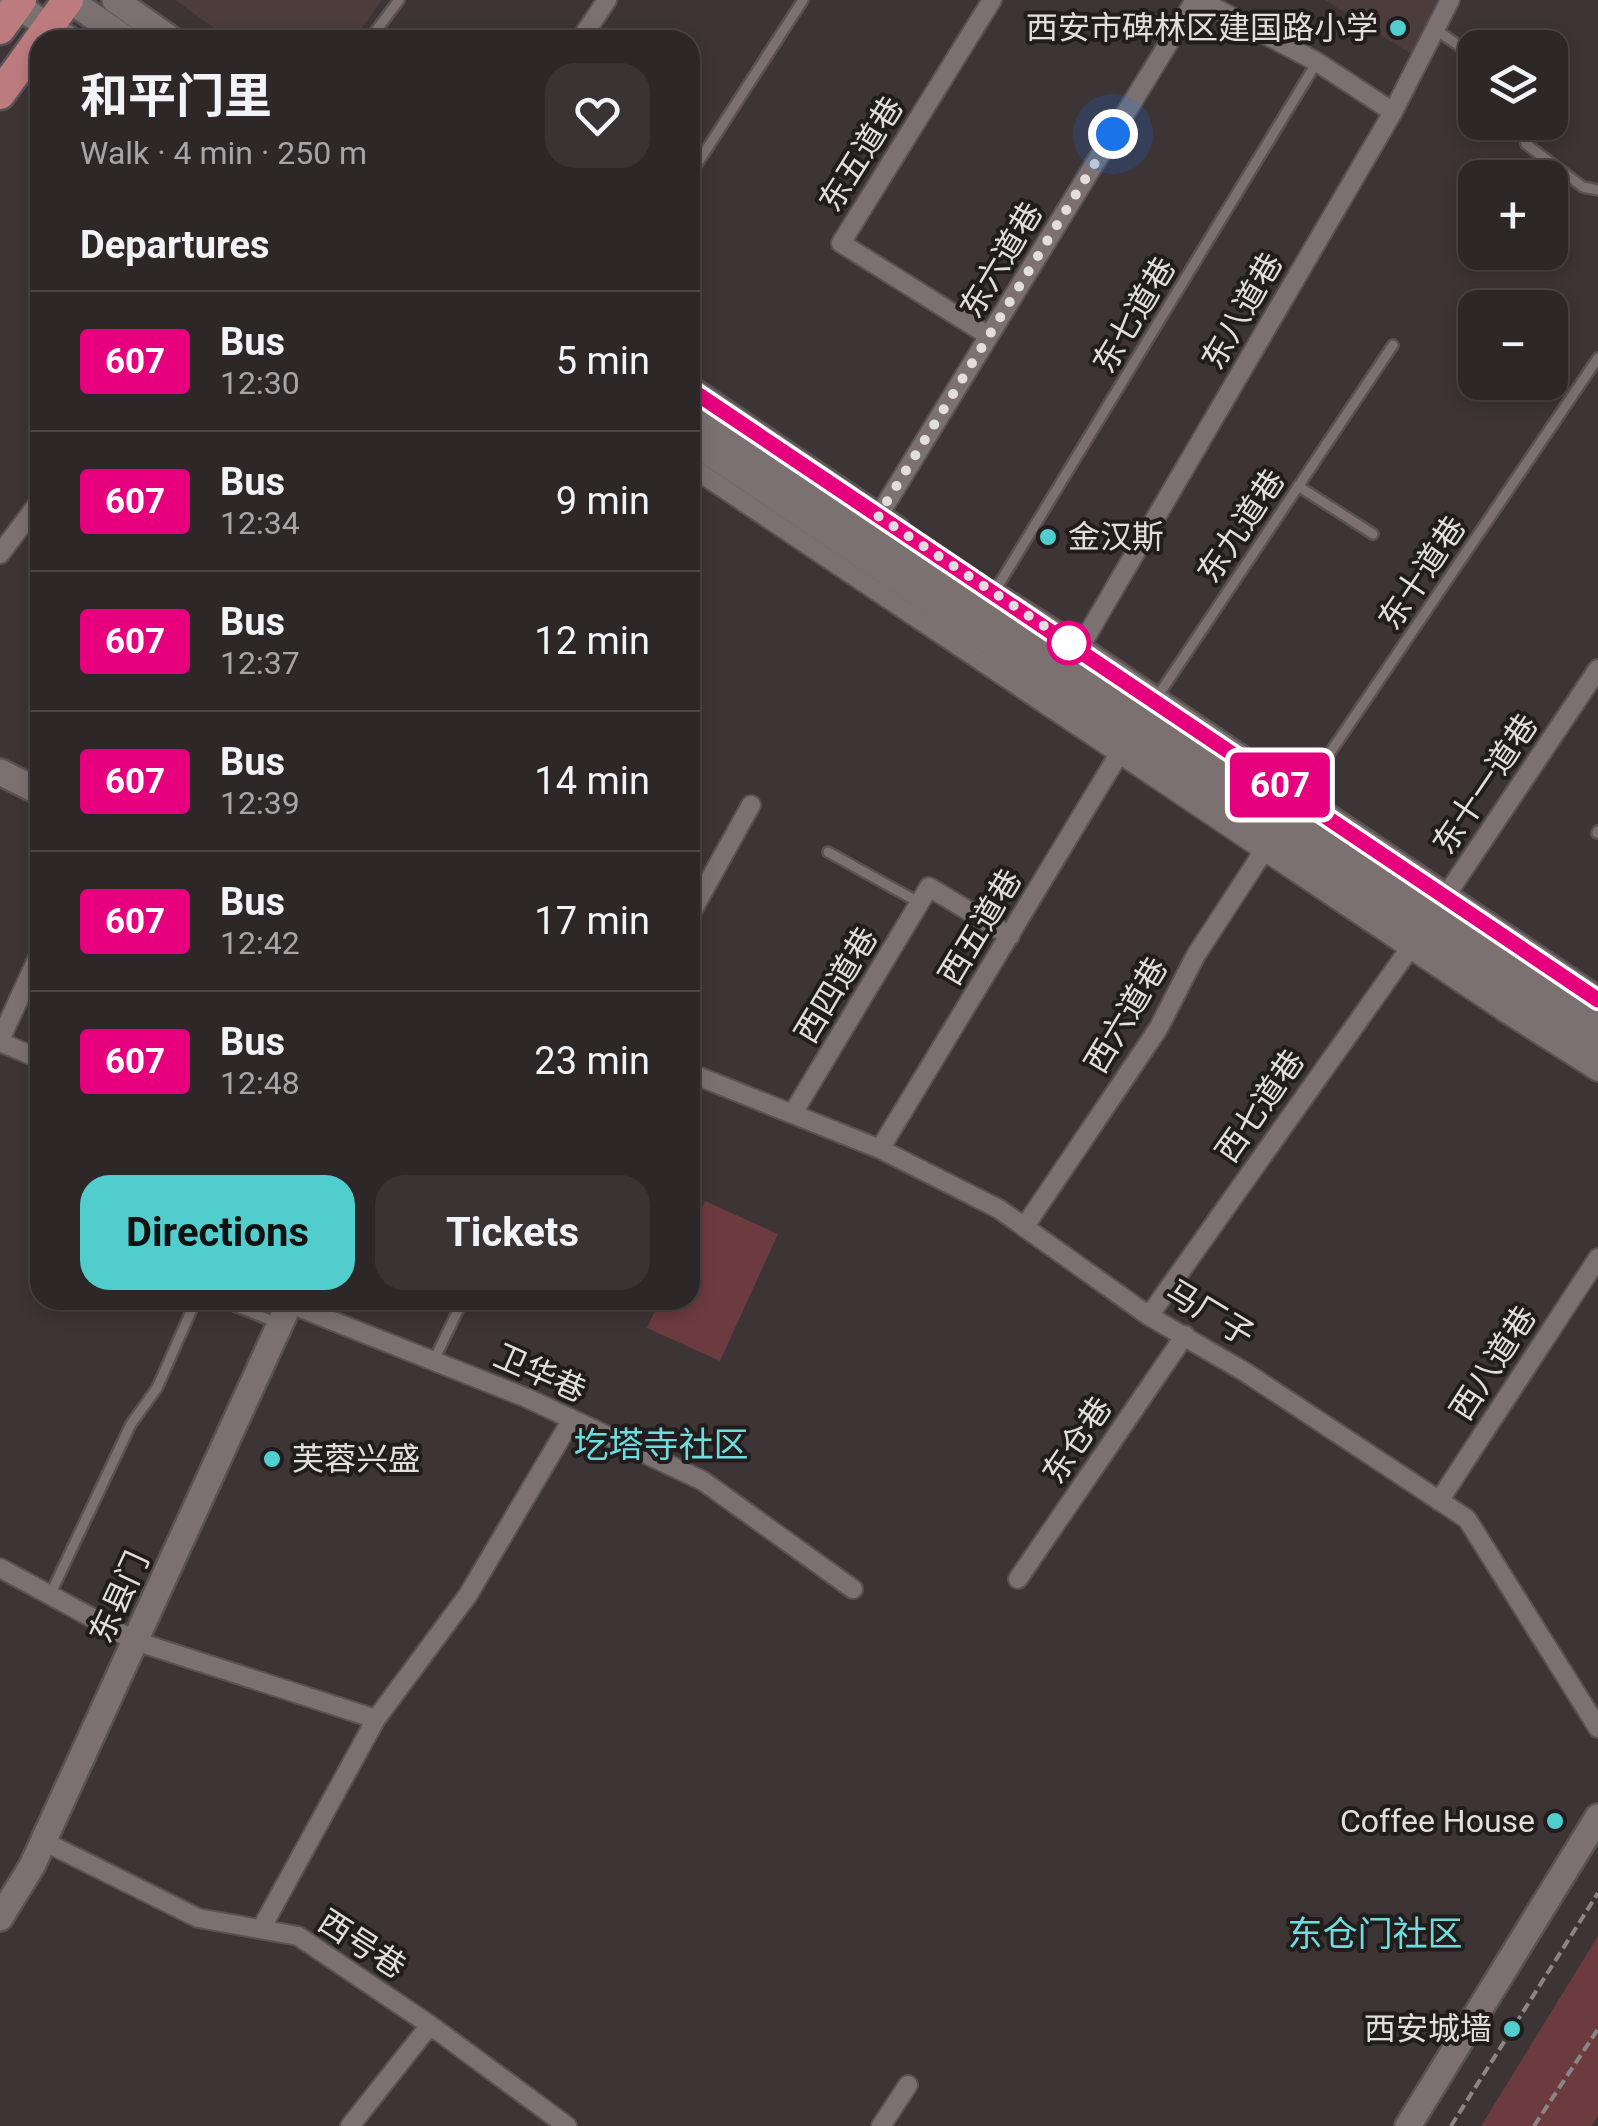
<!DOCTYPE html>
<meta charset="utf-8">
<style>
body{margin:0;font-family:Roboto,"Noto Sans SC",sans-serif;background:#3a3334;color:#f1f3f6;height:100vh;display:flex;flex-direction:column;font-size:38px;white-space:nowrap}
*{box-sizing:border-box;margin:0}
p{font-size:32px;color:#a7a5a8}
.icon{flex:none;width:55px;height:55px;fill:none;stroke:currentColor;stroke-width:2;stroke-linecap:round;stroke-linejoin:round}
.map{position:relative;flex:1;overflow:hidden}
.sheet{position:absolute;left:30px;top:30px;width:670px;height:1280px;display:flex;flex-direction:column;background:#2e2728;border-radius:30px;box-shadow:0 5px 15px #0003,0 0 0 2px #494445}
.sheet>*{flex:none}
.badge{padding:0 20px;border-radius:8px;font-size:35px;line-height:65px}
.controls{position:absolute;left:1458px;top:30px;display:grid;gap:20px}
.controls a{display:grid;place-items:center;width:110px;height:110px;border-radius:20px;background:#2e2728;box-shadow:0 5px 15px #0003,0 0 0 2px #494445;font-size:50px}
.you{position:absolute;width:50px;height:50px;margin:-25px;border:8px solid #fff;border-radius:50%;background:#1a73e8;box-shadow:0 0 0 15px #1a73e833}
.map>.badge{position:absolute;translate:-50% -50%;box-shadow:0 0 0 5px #fff}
h2{padding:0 50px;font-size:38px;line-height:90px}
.round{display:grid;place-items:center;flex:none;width:105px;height:105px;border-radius:30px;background:#3a3334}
.headline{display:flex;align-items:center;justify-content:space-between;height:170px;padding:0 50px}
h1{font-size:48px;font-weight:700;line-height:75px}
.cta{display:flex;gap:20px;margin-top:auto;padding:20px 50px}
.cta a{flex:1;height:115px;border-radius:30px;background:#52cdce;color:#111;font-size:40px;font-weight:700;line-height:115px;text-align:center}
.cta a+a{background:#3a3334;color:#f1f3f6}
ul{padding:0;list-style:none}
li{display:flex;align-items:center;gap:30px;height:140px;padding:0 50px;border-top:2px solid #494445}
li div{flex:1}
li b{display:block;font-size:38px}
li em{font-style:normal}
li .badge{min-width:110px;font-weight:700;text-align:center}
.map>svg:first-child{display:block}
.built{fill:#4c3c3c}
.green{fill:#6c3b3f}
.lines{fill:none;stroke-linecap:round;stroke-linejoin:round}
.lane-casing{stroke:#595252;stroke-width:14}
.street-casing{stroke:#595252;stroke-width:22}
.secondary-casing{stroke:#595252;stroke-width:30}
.primary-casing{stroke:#595252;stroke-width:35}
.path{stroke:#8c8586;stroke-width:4;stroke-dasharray:10 5;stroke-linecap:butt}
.lane{stroke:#7b7171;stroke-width:9}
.street{stroke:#7b7171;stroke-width:18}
.secondary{stroke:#7b7171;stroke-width:25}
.primary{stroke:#bc7b7f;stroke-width:30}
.line-casing{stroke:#fff;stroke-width:22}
.line{stroke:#e6007e;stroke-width:15}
.walk{stroke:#e3dede;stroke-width:10;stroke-dasharray:0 18}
.poi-dot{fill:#52cdce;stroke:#211d1d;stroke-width:4}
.stop-dot{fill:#fff;stroke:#e6007e;stroke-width:5}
.labels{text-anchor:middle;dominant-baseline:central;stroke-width:8;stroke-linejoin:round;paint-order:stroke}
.poi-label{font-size:32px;fill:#e3dede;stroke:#211d1d;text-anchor:end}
.street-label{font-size:32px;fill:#e3dede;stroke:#211d1d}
.neighbourhood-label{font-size:35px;fill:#6fdcdd;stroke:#211d1d}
</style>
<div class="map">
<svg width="1598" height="2126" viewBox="0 0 1598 2126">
<rect width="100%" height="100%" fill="#3d3435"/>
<path class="built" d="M 175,0 L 382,0 L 353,40 L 231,40 Z
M 1325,0 L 1440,0 L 1413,55 Z"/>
<path class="green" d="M 705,1201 L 778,1234 L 720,1361 L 647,1328 L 660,1300 L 690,1300 L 690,1233 Z
M 1598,1936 L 1598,2116 L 1592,2126 L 1481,2126 Z"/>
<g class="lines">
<defs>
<path id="lane" d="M 1435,29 L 1475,57
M 369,40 L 399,0
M 1522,122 L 1526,144 L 1583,187 L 1598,190
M 690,175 L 803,0
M 1298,486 L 1373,534
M 993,594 L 1317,62
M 1155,700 L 1393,345
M 1300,797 L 1598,358
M 1597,833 L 1598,831
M 828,852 L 920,903
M 219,1300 L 278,1323
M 434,1360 L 463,1300
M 50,1595 L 131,1424 L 157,1388 L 196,1300"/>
<path id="street" d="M 1200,0 L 1317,62 L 1393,112
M 580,40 L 607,0
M 989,336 L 841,243 L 992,0
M 690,466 L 1507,1014 L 1598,1072
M 873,525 L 1195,0
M 0,554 L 40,501
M 1079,649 L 1393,112 L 1450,0
M 1441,903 L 1598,669
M 690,915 L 751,805
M 0,1040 L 40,953
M 0,1042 L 40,1059
M 690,1073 L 880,1149 L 999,1209 L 1149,1316 L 1245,1372 L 1467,1519 L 1598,1728
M 793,1113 L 929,887 L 1010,936
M 880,1149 L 1125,744
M 1025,1226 L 1158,1029 L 1196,955 L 1269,843
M 290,1304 L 527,1398 L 703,1481 L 853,1589
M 1149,1316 L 1415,941
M 1439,1501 L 1598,1258
M 0,1568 L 135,1641 L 376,1719
M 1018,1579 L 1185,1335
M 43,1841 L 198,1918 L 298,1936 L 430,2025 L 567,2126
M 261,1929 L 376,1719 L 468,1595 L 572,1419
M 350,2126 L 430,2025
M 881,2126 L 908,2085"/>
<path id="secondary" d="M 8,0 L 70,40
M 69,0 L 128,40
M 115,0 L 172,40
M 690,389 L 896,529
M 690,412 L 979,605 L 1598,1026
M 690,440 L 1598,1051
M 1000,599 L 1079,649 L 1598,1000
M 0,772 L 40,792
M 0,1918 L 32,1866 L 291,1300
M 1408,2126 L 1598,1817"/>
<path id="primary" d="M 0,29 L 21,0
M 0,94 L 68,0"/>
</defs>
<use href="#lane" class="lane-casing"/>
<use href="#street" class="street-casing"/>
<use href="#secondary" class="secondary-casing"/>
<use href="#primary" class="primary-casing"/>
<path class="path" d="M 1451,2126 L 1598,1893
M 1534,2126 L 1598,2029"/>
<use href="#lane" class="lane"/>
<use href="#street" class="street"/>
<use href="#secondary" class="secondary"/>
<use href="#primary" class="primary"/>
</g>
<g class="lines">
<defs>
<path id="line" d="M 690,389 L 1598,1000"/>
</defs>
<use href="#line" class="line-casing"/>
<use href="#line" class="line"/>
<path class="walk" d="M 1069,643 L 1079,649 L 878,516 L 1113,134"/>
</g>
<g class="poi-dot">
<circle cx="1398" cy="28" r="10"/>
<circle cx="1048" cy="537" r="10"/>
<circle cx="272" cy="1459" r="10"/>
<circle cx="1555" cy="1821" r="10"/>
<circle cx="1512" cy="2029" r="10"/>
</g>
<circle class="stop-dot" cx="1069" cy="643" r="20"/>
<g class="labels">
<g class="poi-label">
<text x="1378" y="28">西安市碑林区建国路小学</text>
<text x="1068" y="537" text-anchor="start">金汉斯</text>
<text x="292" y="1459" text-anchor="start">芙蓉兴盛</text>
<text x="1535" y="1821">Coffee House</text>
<text x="1492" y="2029">西安城墙</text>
</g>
<g class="street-label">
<text transform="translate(861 154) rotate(-58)">东五道巷</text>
<text transform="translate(1001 260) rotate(-59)">东六道巷</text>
<text transform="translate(1242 311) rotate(-60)">东八道巷</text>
<text transform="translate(1134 315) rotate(-59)">东七道巷</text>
<text transform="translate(1241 526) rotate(-56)">东九道巷</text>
<text transform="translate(1422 573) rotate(-56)">东十道巷</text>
<text transform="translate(1485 784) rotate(-56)">东十一道巷</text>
<text transform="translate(980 927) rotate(-59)">西五道巷</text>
<text transform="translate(836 985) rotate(-59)">西四道巷</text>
<text transform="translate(1126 1015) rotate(-59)">西六道巷</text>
<text transform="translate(1260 1106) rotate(-55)">西七道巷</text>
<text transform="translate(1210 1313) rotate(31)">马厂子</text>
<text transform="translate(1493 1363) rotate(-57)">西八道巷</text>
<text transform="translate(540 1373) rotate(24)">卫华巷</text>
<text transform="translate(1077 1440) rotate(-56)">东仓巷</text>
<text transform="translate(119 1597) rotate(-65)">东县门</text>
<text transform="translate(362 1944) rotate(33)">西号巷</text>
</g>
<g class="neighbourhood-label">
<text x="661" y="1445">圪塔寺社区</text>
<text x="1375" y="1934">东仓门社区</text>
</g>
</g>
</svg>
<div class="controls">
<a><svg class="icon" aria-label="layers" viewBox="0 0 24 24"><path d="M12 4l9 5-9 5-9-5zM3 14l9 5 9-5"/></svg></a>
<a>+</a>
<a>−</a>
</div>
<div class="you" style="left:1113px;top:134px"></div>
<b class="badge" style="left:1280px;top:785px;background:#e6007e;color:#fff">607</b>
<section class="sheet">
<div class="headline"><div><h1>和平门里</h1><p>Walk · 4 min · 250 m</p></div><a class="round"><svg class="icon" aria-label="heart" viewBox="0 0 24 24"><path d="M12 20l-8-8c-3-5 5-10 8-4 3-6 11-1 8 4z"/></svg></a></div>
<h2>Departures</h2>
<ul>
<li><span class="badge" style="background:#e6007e;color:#fff">607</span><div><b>Bus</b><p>12:30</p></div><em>5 min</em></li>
<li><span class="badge" style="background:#e6007e;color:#fff">607</span><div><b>Bus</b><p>12:34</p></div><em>9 min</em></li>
<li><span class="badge" style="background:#e6007e;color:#fff">607</span><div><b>Bus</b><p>12:37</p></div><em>12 min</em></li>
<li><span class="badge" style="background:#e6007e;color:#fff">607</span><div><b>Bus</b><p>12:39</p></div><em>14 min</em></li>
<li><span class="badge" style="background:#e6007e;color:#fff">607</span><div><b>Bus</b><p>12:42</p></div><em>17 min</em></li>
<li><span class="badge" style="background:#e6007e;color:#fff">607</span><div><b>Bus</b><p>12:48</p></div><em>23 min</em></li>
</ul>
<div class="cta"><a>Directions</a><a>Tickets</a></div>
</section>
</div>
